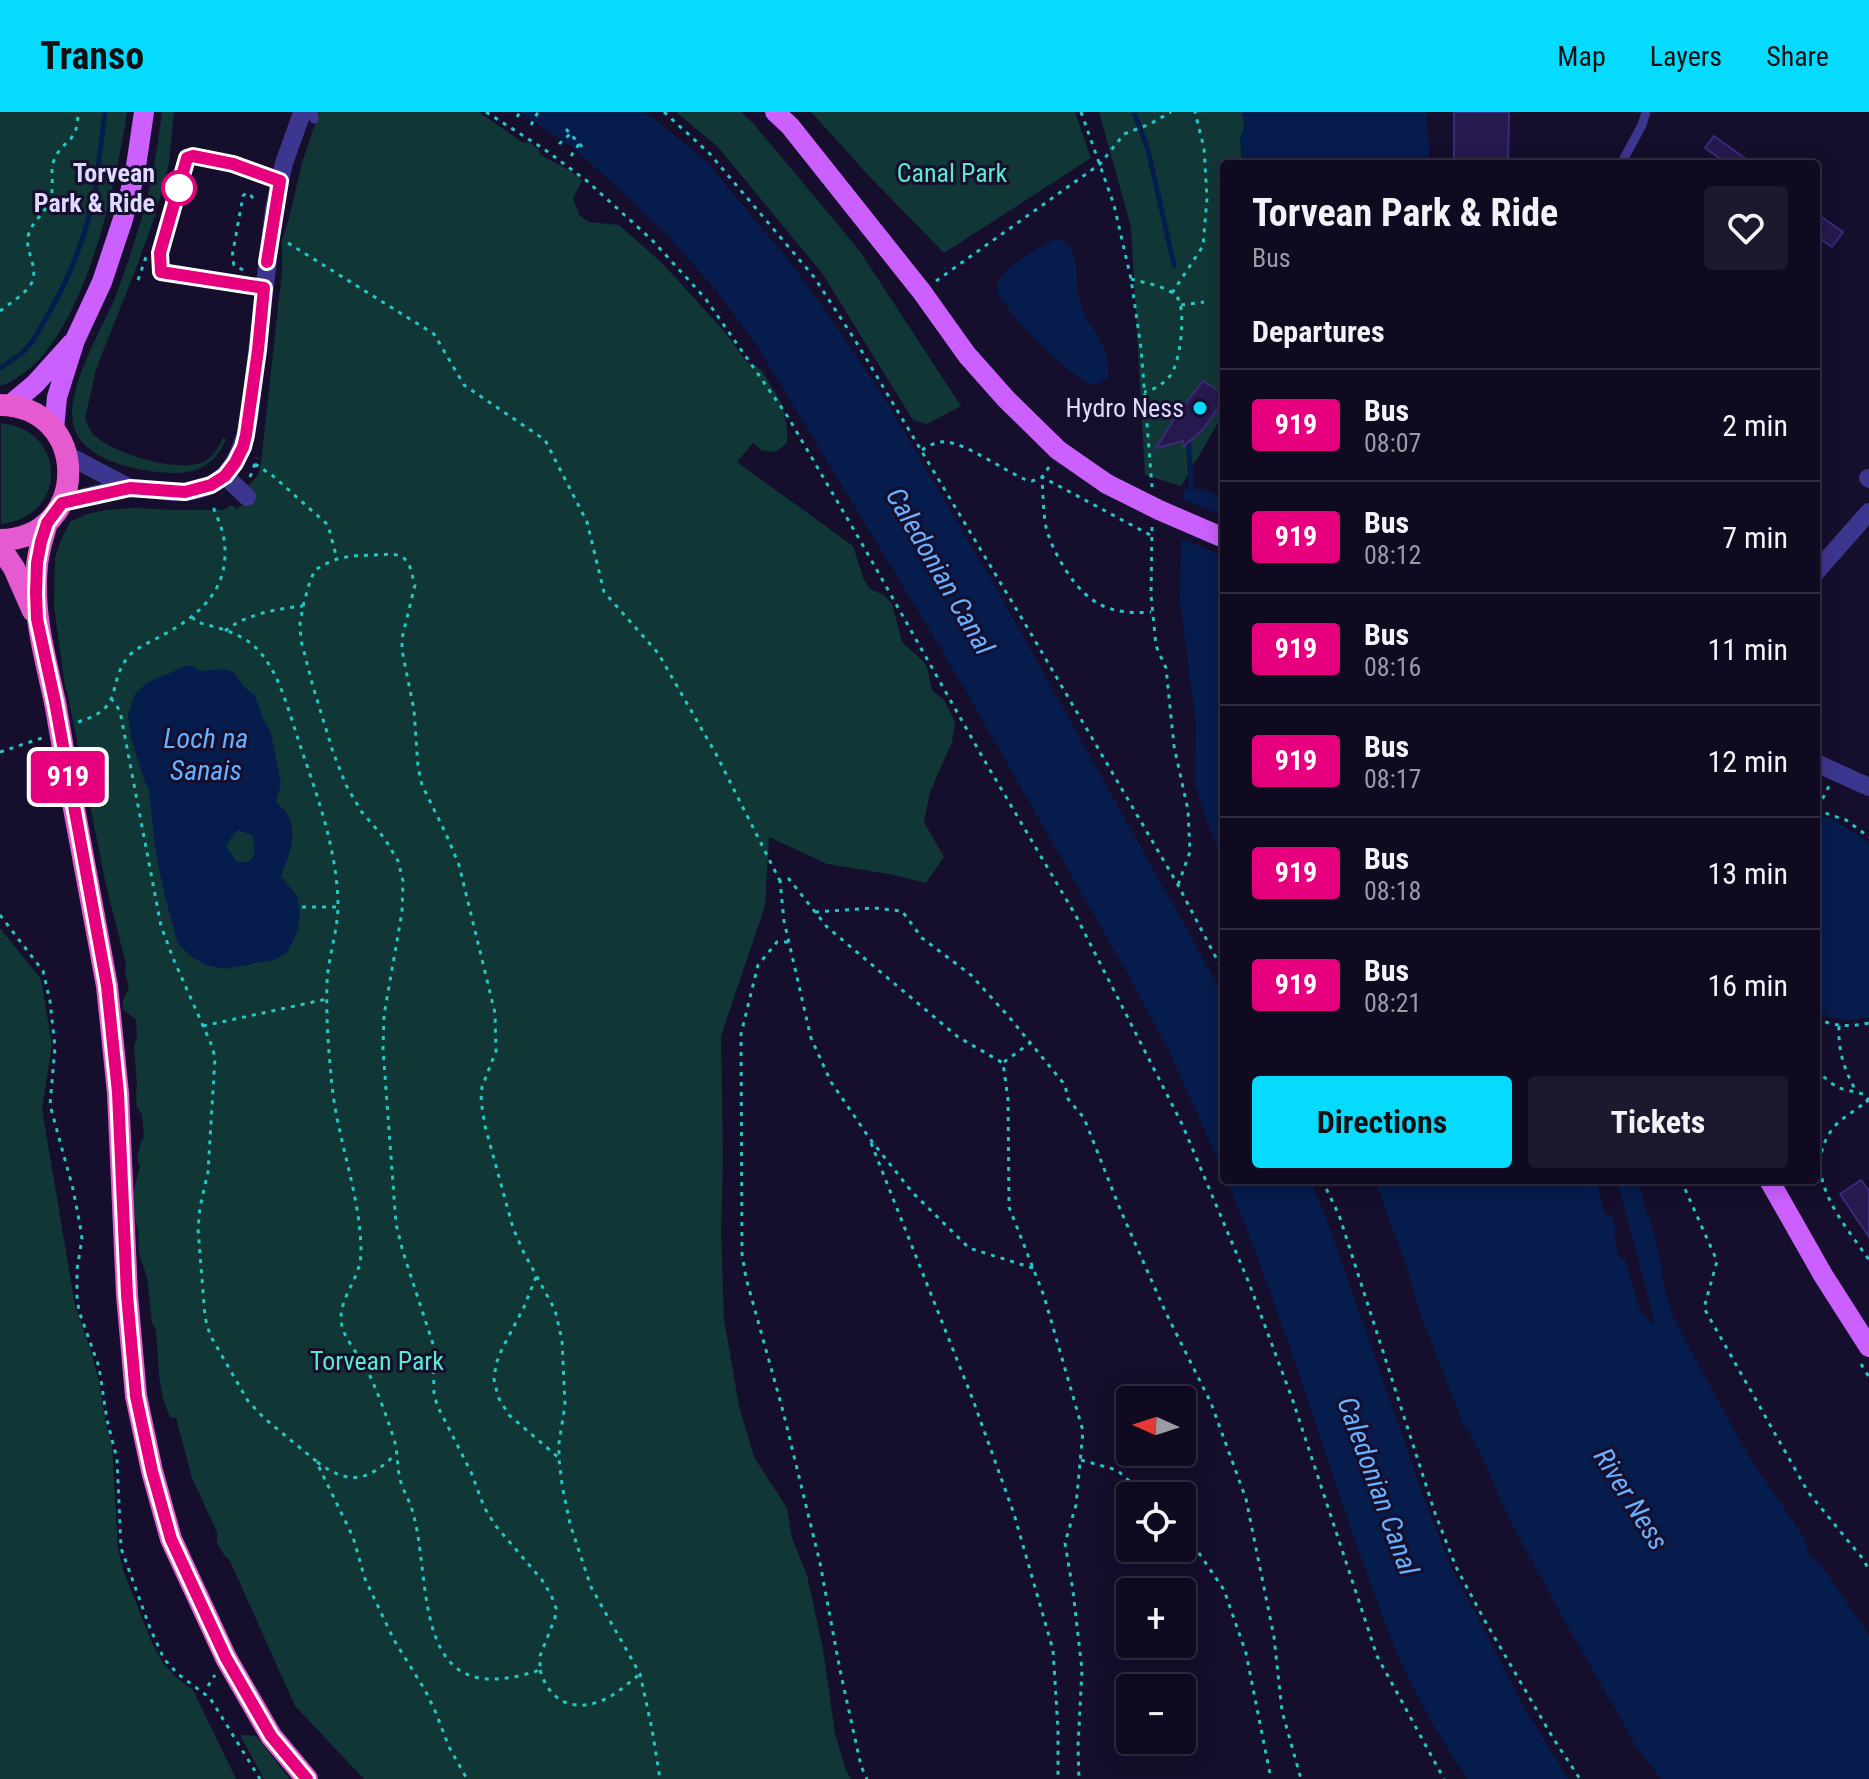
<!DOCTYPE html>
<meta charset="utf-8">
<style>
body{margin:0;font-family:"Roboto Condensed",sans-serif;background:#1e182e;color:#f1f3f6;height:100vh;display:flex;flex-direction:column;font-size:30px;white-space:nowrap}
*{box-sizing:border-box;margin:0}
p{font-size:26px;color:#9c9aa5}
.icon{flex:none;width:44px;height:44px;fill:none;stroke:currentColor;stroke-width:2;stroke-linecap:round;stroke-linejoin:round}
.map{position:relative;flex:1;overflow:hidden}
.details{position:absolute;left:1220px;top:48px;width:600px;height:1024px;display:flex;flex-direction:column;background:#100a21;border-radius:8px;box-shadow:0 4px 20px #0003,0 0 0 2px #302b3f}
.details>*{flex:none}
.badge{padding:0 16px;border-radius:6px;font-size:28px;line-height:52px}
.needle{width:52px;rotate:273deg}
.buttons{position:absolute;left:1116px;top:1274px;display:grid;gap:16px}
.buttons a{display:grid;place-items:center;width:80px;height:80px;border-radius:8px;background:#100a21;box-shadow:0 4px 20px #0003,0 0 0 2px #302b3f;font-size:40px}
.map>.badge{position:absolute;translate:-50% -50%;box-shadow:0 0 0 4px #fff}
h2{padding:0 32px;font-size:30px;line-height:72px}
.round{display:grid;place-items:center;flex:none;width:84px;height:84px;border-radius:8px;background:#1e182e}
.summary{display:flex;align-items:center;justify-content:space-between;height:136px;padding:0 32px}
h1{font-size:38px;font-weight:700;line-height:60px}
.button{display:flex;gap:16px;margin-top:auto;padding:16px 32px}
.button a{flex:1;height:92px;border-radius:8px;background:#05daff;color:#111;font-size:32px;font-weight:700;line-height:92px;text-align:center}
.button a+a{background:#1e182e;color:#f1f3f6}
ul{padding:0;list-style:none}
li{display:flex;align-items:center;gap:24px;height:112px;padding:0 32px;border-top:2px solid #302b3f}
li div{flex:1}
li b{display:block;font-size:30px}
li em{font-style:normal}
li .badge{min-width:88px;font-weight:700;text-align:center}
header{display:flex;align-items:center;gap:48px;box-sizing:border-box;height:112px;padding:0 40px;background:#05daff;color:#111}
header strong{font-size:38px}
nav{display:flex;gap:44px;margin-inline-start:auto;font-size:28px}
.map>svg:first-child{display:block}
.green{fill:#113636}
.water{fill:#061c4d;fill-rule:evenodd}
.pier{fill:#150e2c}
.lines{fill:none;stroke-linecap:round;stroke-linejoin:round}
.stream{stroke:#061c4d;stroke-width:5}
.building{fill:#26194e;stroke:#3d297c;stroke-width:2}
.path{stroke:#25c7c5;stroke-width:3;stroke-dasharray:4 6;stroke-linecap:butt}
.service{stroke:#3d368e;stroke-width:9}
.minor{stroke:#3d368e;stroke-width:18}
.primary{stroke:#cb60ff;stroke-width:20}
.trunk{stroke:#e55ace;stroke-width:22}
.primary-bridge{stroke:#cb60ff;stroke-width:20}
.trunk-bridge{stroke:#e55ace;stroke-width:22}
.line-casing{stroke:#fff;stroke-width:18}
.line{stroke:#e6007e;stroke-width:12}
.stop-dot{fill:#fff;stroke:#e6007e;stroke-width:4}
.poi-dot{fill:#05daff;stroke:#150e2c;stroke-width:3}
.labels{text-anchor:middle;dominant-baseline:central;stroke-width:6;stroke-linejoin:round;paint-order:stroke}
.stop-label{font-size:26px;font-weight:bold;fill:#dfd9ff;stroke:#150e2c;text-anchor:end}
.park-label{font-size:26px;fill:#5aeacd;stroke:#150e2c}
.poi-label{font-size:26px;fill:#dfd9ff;stroke:#150e2c;text-anchor:end}
.water-label{font-size:28px;font-style:italic;fill:#67b1ff;stroke:#150e2c}
</style>
<header>
<strong>Transo</strong>
<nav><a>Map</a><a>Layers</a><a>Share</a></nav>
</header>
<div class="map">
<svg width="1869" height="1667" viewBox="0 0 1869 1667">
<rect width="100%" height="100%" fill="#150e2c"/>
<path class="green" d="M 0,0 L 127,0 C 116,74 81,248 0,274 Z
M 162,0 L 174,0 L 169,51 L 156,101 L 137,154 L 96,257 L 85,307 C 88,312 90,319 94,323 C 114,342 177,361 203,350 C 213,346 218,336 223,326 L 226,327 C 217,350 198,362 174,361 C 142,360 84,350 74,315 C 63,280 103,216 116,183 C 123,164 130,145 136,125 C 149,85 157,42 162,0 Z
M 319,0 L 479,0 L 522,30 L 531,31 L 539,38 L 540,42 C 554,52 570,55 582,69 L 573,86 L 579,103 L 589,110 L 619,113 L 662,151 L 725,220 L 747,250 L 755,253 L 762,259 L 782,292 L 787,317 L 787,331 L 776,340 L 761,338 L 753,331 L 737,350 L 853,434 L 864,468 L 870,477 L 884,483 L 892,492 L 902,530 L 922,548 L 927,555 L 932,578 L 944,588 L 955,610 L 952,630 L 930,680 L 924,710 L 944,745 L 926,771 L 889,762 L 827,752 L 769,725 L 765,794 L 721,924 L 723,1047 L 721,1118 L 724,1207 L 739,1294 L 754,1345 L 787,1396 L 792,1426 L 807,1463 L 823,1537 L 835,1621 L 845,1656 L 851,1667 L 364,1667 L 295,1594 L 230,1449 L 224,1443 L 217,1431 L 217,1420 L 192,1366 L 176,1306 L 170,1305 L 163,1287 L 159,1264 L 156,1218 L 152,1211 L 147,1165 L 139,1142 L 138,1117 L 135,1107 L 133,1080 L 140,1055 L 137,1046 L 141,1029 L 144,1026 L 142,1002 L 137,996 L 136,982 L 137,972 L 134,935 L 137,924 L 136,908 L 123,897 L 123,888 L 129,875 L 125,862 L 126,852 L 106,773 L 69,589 L 64,569 L 54,494 L 55,446 L 60,430 L 70,410 L 87,402 L 107,398 L 134,396 L 177,398 L 223,398 L 232,393 L 237,397 L 253,383 L 248,374 L 258,363 L 261,351 L 282,159 L 282,128 L 289,106 L 302,51 Z
M 676,0 L 741,0 L 753,11 L 859,138 L 961,294 L 927,312 L 913,308 L 822,161 L 717,34 Z
M 811,0 L 1075,0 L 1091,46 L 944,141 L 869,64 Z
M 1099,0 L 1249,0 L 1246,52 L 1224,52 L 1224,301 L 1181,374 L 1145,363 L 1131,115 Z
M 1,311 C 68,318 68,405 1,412 Z
M 0,816 L 41,867 L 52,933 L 42,997 L 75,1193 L 91,1239 L 99,1270 L 106,1313 L 112,1332 L 118,1437 L 123,1458 L 152,1531 L 163,1551 L 176,1565 L 193,1578 L 236,1667 L 0,1667 Z
M 240,1623 L 256,1624 L 290,1667 L 264,1667 Z"/>
<path class="water" d="M 519,0 L 645,0 L 672,21 L 709,52 L 789,149 L 823,195 L 882,282 L 995,474 L 1224,884 L 1224,1062 L 1168,936 L 1121,850 L 949,550 L 756,232 L 715,177 L 668,124 L 616,74 L 571,34 Z
M 1242,0 L 1428,0 L 1426,6 L 1429,29 L 1429,52 L 1242,52 L 1240,26 L 1244,17 Z
M 1059,126 C 1065,130 1069,133 1072,139 C 1079,155 1076,173 1080,190 C 1089,221 1111,229 1108,266 C 1102,269 1099,273 1091,272 C 1073,267 996,194 997,175 C 998,156 1043,133 1059,126 Z
M 1201,377 L 1218,383 L 1224,377 L 1224,753 L 1201,693 L 1195,669 L 1196,612 L 1180,489 L 1182,386 L 1184,383 L 1183,378 Z
M 189,553 L 201,559 L 223,557 L 234,560 L 244,575 L 255,584 L 263,607 L 271,621 L 281,672 L 276,689 C 279,693 282,696 285,699 C 300,719 289,744 281,764 L 297,784 L 300,800 L 297,820 L 287,841 L 274,848 L 224,857 L 206,853 L 192,845 L 178,832 L 164,781 L 155,735 L 149,678 L 144,668 L 131,626 L 128,603 L 135,582 L 148,570 ZM 238,718 L 252,723 C 256,737 258,753 237,750 L 226,734 L 233,723 Z
M 1816,703 L 1833,707 L 1869,731 L 1869,905 C 1850,910 1834,907 1816,901 Z
M 1227,1068 L 1310,1068 L 1326,1105 L 1426,1391 L 1450,1453 L 1524,1595 L 1568,1667 L 1467,1667 C 1444,1631 1419,1590 1401,1550 C 1377,1494 1358,1436 1338,1378 C 1303,1275 1269,1169 1227,1068 Z
M 1375,1068 L 1596,1068 L 1605,1101 L 1612,1104 L 1616,1118 L 1614,1119 L 1616,1135 L 1620,1147 L 1625,1146 L 1639,1196 L 1652,1212 L 1654,1211 L 1653,1204 L 1617,1068 L 1636,1068 L 1642,1081 L 1644,1096 L 1651,1110 L 1663,1161 L 1661,1163 L 1672,1202 L 1697,1250 L 1750,1346 L 1805,1427 C 1806,1437 1809,1447 1820,1451 L 1869,1523 L 1869,1667 L 1661,1667 L 1638,1637 L 1560,1501 L 1509,1406 L 1481,1343 L 1461,1307 L 1419,1198 L 1408,1159 Z"/>
<path class="pier" d="M 1178,385 L 1224,404 L 1224,444 L 1177,425 Z"/>
<g class="lines">
<path class="stream" d="M 1134,0 L 1148,38 L 1174,153
M 0,256 L 21,242 L 33,229 L 61,179 L 74,150 L 85,119 L 95,80 L 105,0
M 1188,324 L 1192,382"/>
</g>
<path class="building" d="M 1454,0 L 1509,0 L 1508,52 L 1454,52 Z
M 1714,24 L 1753,52 L 1728,52 L 1705,36 Z
M 1816,101 L 1843,120 L 1832,135 L 1816,124 Z
M 1203,269 L 1224,283 L 1224,288 L 1203,317 L 1184,334 L 1183,329 L 1156,336 L 1176,304 Z
M 1861,1068 L 1869,1079 L 1869,1125 L 1840,1082 Z"/>
<g class="lines">
<path class="path" d="M 486,0 L 544,37 L 587,69 L 652,128 L 705,186 L 788,305 L 861,430 L 983,646 L 1076,804 L 1182,1012 L 1249,1171 L 1293,1289 L 1377,1544 L 1444,1667
M 664,0 L 710,42 L 814,165 L 855,228 L 1030,520 L 1178,773 L 1224,861
M 1081,0 L 1114,93 L 1131,167 L 1141,236 L 1152,375
M 517,5 L 520,0
M 531,13 L 538,0
M 566,17 L 584,37
M 559,32 L 570,22
M 571,44 L 579,32
M 288,131 L 434,222 L 464,273 L 545,328 L 587,410 L 604,480 L 658,541 L 716,642 L 780,769
M 243,158 L 234,153 L 232,145 L 243,84 L 246,81 L 250,82 L 256,91
M 1131,167 C 1144,171 1168,174 1177,185 C 1187,198 1180,252 1170,264 C 1163,272 1154,278 1144,280
M 138,168 L 146,145
M 936,169 L 1100,52 L 1124,22 L 1150,12 L 1171,0
M 1172,181 L 1203,134 L 1207,86 L 1204,36 L 1195,0
M 1181,193 L 1204,190
M 0,199 C 10,191 27,181 32,170 C 39,153 23,138 29,121 C 33,109 44,102 49,90 C 56,76 49,62 54,48 C 63,26 78,33 78,0
M 922,338 C 930,333 937,329 947,330 C 966,332 1004,358 1024,367 L 1032,369 L 1042,365 L 1152,424
M 255,352 L 273,364 L 328,413 L 337,447
M 1049,355 L 1042,365 C 1043,382 1043,399 1046,415 C 1050,431 1058,446 1067,460 C 1089,493 1111,503 1151,500
M 250,365 L 257,346
M 1152,415 L 1151,483 L 1156,534 L 1166,556 L 1174,634 L 1188,698 L 1190,740 L 1178,773
M 192,505 L 197,510 C 218,516 243,521 258,538 C 279,560 288,597 298,627 C 316,681 337,735 338,793 C 338,819 328,845 327,871 C 326,902 328,933 331,963 C 335,1022 360,1079 361,1138 C 362,1165 340,1183 341,1208 C 342,1225 358,1241 366,1256 C 376,1275 389,1310 395,1331 C 398,1343 397,1355 400,1367 C 403,1379 410,1389 413,1401 C 426,1445 420,1522 453,1553 C 476,1575 512,1567 540,1558 L 540,1544 L 555,1506 L 556,1496 L 551,1483 L 542,1468 L 495,1413 L 484,1395 L 471,1360 L 437,1293 L 434,1281 L 433,1232 L 403,1140 L 396,1112 L 383,937 L 384,903 L 402,800 L 403,769 L 398,749 L 385,727 L 361,699 L 346,673 L 333,640 L 312,571 L 301,528 L 300,512 L 303,494 L 310,469 L 315,458 L 325,452 L 337,447 L 351,444 L 393,442 L 403,445 L 409,452 L 415,473 L 402,526 L 402,538 L 414,598 L 418,655 L 422,673 L 446,722 L 459,753 L 495,901 L 496,939 L 482,975 L 481,989 L 485,1014 L 513,1116 L 524,1141 L 555,1198 L 562,1228 L 565,1293 L 559,1331 L 559,1347 L 562,1373 L 570,1412 L 591,1475 L 640,1562 L 652,1617 L 660,1667
M 225,519 C 246,502 276,497 303,494
M 111,586 L 120,599 L 161,814 L 173,846 L 212,934 L 215,946 L 208,1060 L 200,1095 L 198,1117 L 205,1205 L 210,1223 L 248,1289 L 264,1306 L 316,1349 L 353,1425 L 365,1467 L 394,1528 L 425,1578 L 436,1601 L 449,1635 L 467,1667
M 78,610 C 125,596 106,576 127,546 C 136,535 151,530 163,523 C 202,502 231,475 224,427 C 222,415 216,403 212,392
M 0,640 L 42,626
M 1816,691 L 1820,692 L 1829,674
M 1816,698 L 1846,708 L 1869,725
M 302,795 L 338,795
M 815,800 L 874,796 L 902,799 L 922,826 L 971,863 L 1009,905 L 1065,973 L 1068,987 L 1084,1006 L 1120,1097 L 1165,1199 L 1211,1291 L 1246,1387 L 1274,1525 L 1282,1599 L 1301,1667
M 0,803 L 43,859 L 50,889 L 55,935 L 50,993 L 73,1077 L 80,1113 L 82,1127 L 77,1157 L 77,1185 L 79,1199 L 99,1255 L 107,1308 L 117,1347 L 121,1436 L 150,1516 L 164,1547 L 178,1562 L 210,1586 L 260,1667
M 788,830 L 777,830 L 758,853 L 741,922 L 742,1142 L 746,1166 L 783,1299 L 820,1451 L 840,1558 L 861,1654 L 867,1667
M 1816,906 C 1834,915 1849,915 1869,911
M 203,914 L 327,887
M 1839,914 C 1838,939 1844,957 1856,979
M 1004,950 L 1030,931
M 1816,958 L 1831,971 L 1839,976 L 1863,982 L 1869,992
M 1869,986 C 1858,999 1841,1004 1831,1019 C 1800,1064 1844,1111 1869,1148
M 871,1031 L 973,1288 L 1014,1402 L 1053,1538 L 1058,1617 L 1058,1667
M 1322,1068 L 1339,1103 L 1435,1401 L 1456,1455 L 1485,1509 L 1553,1626 L 1580,1667
M 1681,1068 L 1717,1149 L 1704,1196 L 1808,1380 L 1863,1447 L 1869,1458
M 1033,1156 L 969,1136 L 912,1080 L 870,1027 L 831,970 L 811,926 L 784,809 L 780,769 L 789,767 L 827,815 L 958,925 L 1003,951 L 1008,987 L 1009,1095 L 1044,1184 L 1083,1319 L 1076,1393 L 1065,1431 L 1073,1479 L 1082,1558 L 1078,1634 L 1079,1667
M 536,1165 L 524,1195 L 502,1237 L 496,1252 L 494,1267 L 498,1285 L 509,1303 L 559,1346
M 1861,1252 L 1869,1265
M 1081,1348 L 1117,1358 L 1146,1384
M 317,1350 C 351,1375 369,1368 397,1341
M 1182,1416 L 1224,1478 L 1246,1541 L 1271,1667
M 540,1558 C 548,1586 569,1600 598,1590 C 614,1585 627,1572 640,1562
M 208,1574 L 215,1563"/>
<path class="service" d="M 313,0 L 314,7
M 1621,52 L 1642,13 L 1646,0
M 264,176 L 161,160 L 160,141 L 187,46 L 193,44 L 233,52 L 280,69"/>
<path class="minor" d="M 67,343 L 130,376
M 225,364 L 247,385
M 1868,366 L 1869,367
M 62,391 C 84,386 107,378 129,376 C 143,375 158,379 173,380 C 223,382 240,351 249,307 L 274,97 L 284,51 L 302,1
M 1816,460 L 1869,400
M 1816,651 L 1869,675"/>
<path class="primary" d="M 775,0 L 790,14 L 922,180 L 967,243 L 1006,287 L 1058,338 L 1107,372
M 10,293 L 35,272 L 72,231
M 54,317 L 57,285 L 75,228 L 102,170 L 123,107 L 135,61 L 144,0
M 1769,1068 L 1823,1163 L 1869,1235"/>
<path class="trunk" d="M 0,293 C 91,294 91,427 0,428
M 47,411 C 43,425 38,439 37,454 C 32,500 45,545 55,590
M 0,435 L 14,456 L 33,499
M 65,648 L 107,874 L 118,981 L 127,1183 L 136,1284 L 152,1359 L 171,1427 L 226,1546 L 271,1624 L 307,1667"/>
<path class="primary-bridge" d="M 1107,372 L 1159,398 L 1224,426"/>
<path class="trunk-bridge" d="M 55,590 L 65,648"/>
</g>
<g class="lines">
<defs>
<path id="line" d="M 267,150 L 280,69 L 233,52 L 193,44 L 187,46 L 160,141 L 161,160 L 264,176 L 258,238 L 246,323 L 243,335 L 235,351 L 225,364 L 211,373 L 185,380 L 130,376 L 62,391 L 47,411 L 41,430 L 37,451 L 36,481 L 37,507 L 55,590 L 107,874 L 118,981 L 127,1183 L 136,1284 L 152,1359 L 171,1427 L 226,1546 L 271,1624 L 307,1667"/>
</defs>
<use href="#line" class="line-casing"/>
<use href="#line" class="line"/>
</g>
<circle class="stop-dot" cx="179" cy="76" r="16"/>
<circle class="poi-dot" cx="1200" cy="296" r="8"/>
<g class="labels">
<g class="stop-label">
<text x="155" y="61">Torvean<tspan x="155" dy="30">Park &amp; Ride</tspan></text>
</g>
<g class="park-label">
<text x="952" y="61">Canal Park</text>
<text x="377" y="1249">Torvean Park</text>
</g>
<g class="poi-label">
<text x="1184" y="296">Hydro Ness</text>
</g>
<g class="water-label">
<text transform="translate(940 459) rotate(60)">Caledonian Canal</text>
<text x="206" y="626">Loch na<tspan x="206" dy="32">Sanais</tspan></text>
<text transform="translate(1378 1374) rotate(70)">Caledonian Canal</text>
<text transform="translate(1631 1387) rotate(58)">River Ness</text>
</g>
</g>
</svg>
<div class="buttons">
<a><svg class="needle" viewBox="-14 -14 28 28"><path d="M0-13l5 13h-10z" fill="#e53935"/><path d="M0 13l5-13h-10z" fill="#9c9aa5"/></svg></a>
<a><svg class="icon" aria-label="locate" viewBox="0 0 24 24"><circle cx="12" cy="12" r="6"/><path d="M12 2v4M12 18v4M2 12h4M18 12h4"/></svg></a>
<a>+</a>
<a>−</a>
</div>
<b class="badge" style="left:68px;top:665px;background:#e6007e;color:#fff">919</b>
<section class="details">
<div class="summary"><div><h1>Torvean Park &amp; Ride</h1><p>Bus</p></div><a class="round"><svg class="icon" aria-label="heart" viewBox="0 0 24 24"><path d="M12 20l-8-8c-3-5 5-10 8-4 3-6 11-1 8 4z"/></svg></a></div>
<h2>Departures</h2>
<ul>
<li><span class="badge" style="background:#e6007e;color:#fff">919</span><div><b>Bus</b><p>08:07</p></div><em>2 min</em></li>
<li><span class="badge" style="background:#e6007e;color:#fff">919</span><div><b>Bus</b><p>08:12</p></div><em>7 min</em></li>
<li><span class="badge" style="background:#e6007e;color:#fff">919</span><div><b>Bus</b><p>08:16</p></div><em>11 min</em></li>
<li><span class="badge" style="background:#e6007e;color:#fff">919</span><div><b>Bus</b><p>08:17</p></div><em>12 min</em></li>
<li><span class="badge" style="background:#e6007e;color:#fff">919</span><div><b>Bus</b><p>08:18</p></div><em>13 min</em></li>
<li><span class="badge" style="background:#e6007e;color:#fff">919</span><div><b>Bus</b><p>08:21</p></div><em>16 min</em></li>
</ul>
<div class="button"><a>Directions</a><a>Tickets</a></div>
</section>
</div>
